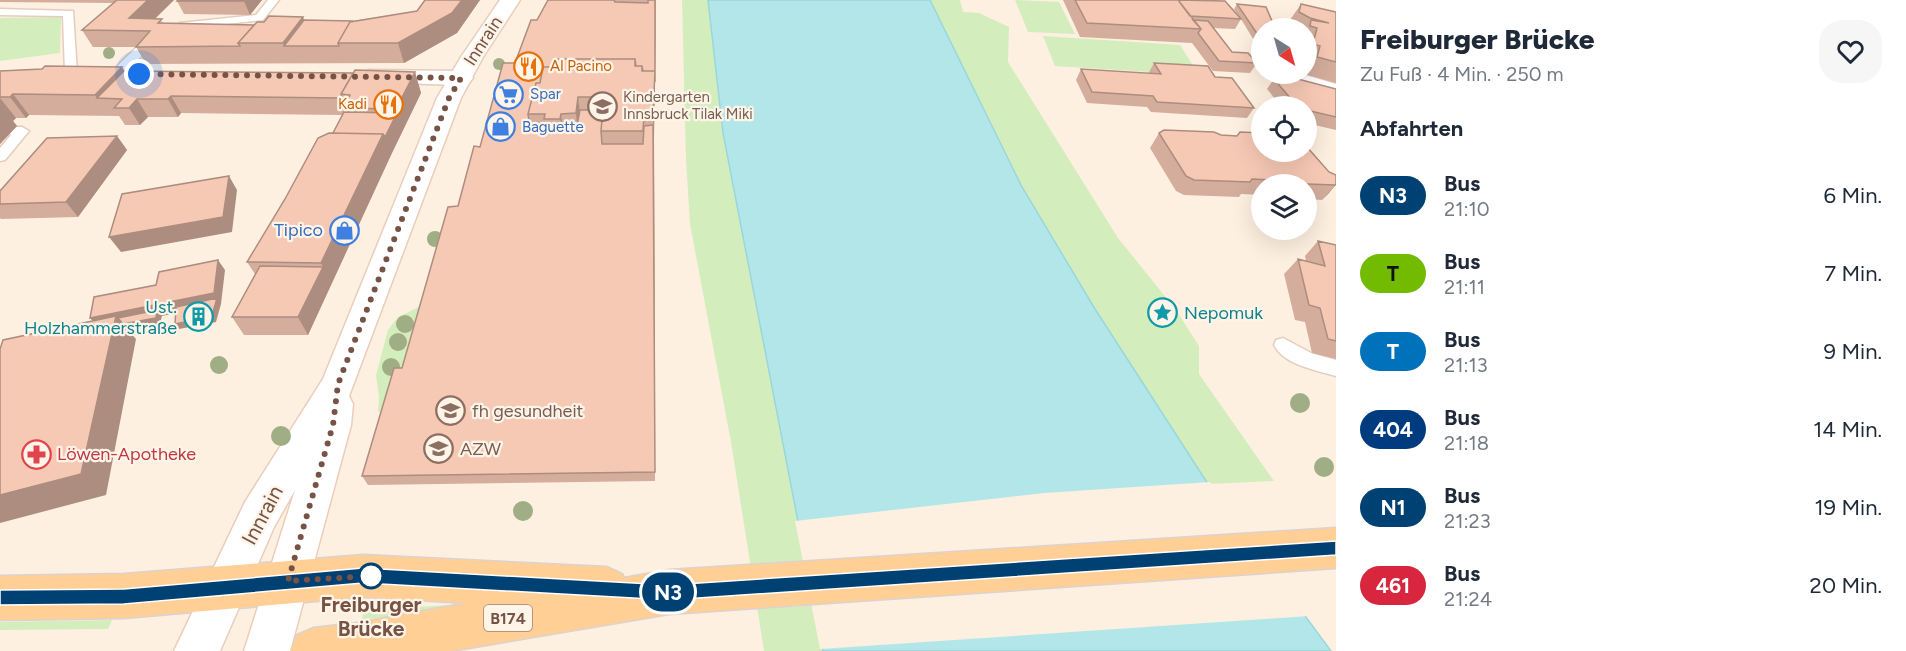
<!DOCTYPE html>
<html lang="de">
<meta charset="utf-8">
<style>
body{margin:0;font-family:Figtree,sans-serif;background:#f6f6f7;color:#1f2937;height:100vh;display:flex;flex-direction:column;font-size:22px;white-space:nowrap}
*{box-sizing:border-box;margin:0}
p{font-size:20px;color:#747a83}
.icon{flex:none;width:33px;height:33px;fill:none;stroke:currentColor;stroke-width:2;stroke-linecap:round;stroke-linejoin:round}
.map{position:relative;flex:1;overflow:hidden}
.drawer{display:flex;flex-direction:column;background:#fff;width:570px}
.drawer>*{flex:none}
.badge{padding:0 12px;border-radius:20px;font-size:21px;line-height:39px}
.needle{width:39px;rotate:143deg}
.controls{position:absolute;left:1251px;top:18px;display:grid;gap:12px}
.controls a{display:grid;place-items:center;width:66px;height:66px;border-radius:50%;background:#fff;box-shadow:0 6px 24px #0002;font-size:30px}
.you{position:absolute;width:30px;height:30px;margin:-15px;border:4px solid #fff;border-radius:50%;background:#1a73e8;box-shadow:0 0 0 9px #1a73e833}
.map>.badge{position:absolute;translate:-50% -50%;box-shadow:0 0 0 3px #fff}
h2{padding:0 24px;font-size:22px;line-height:54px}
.round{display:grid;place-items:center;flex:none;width:63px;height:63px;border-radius:24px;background:#f6f6f7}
.overview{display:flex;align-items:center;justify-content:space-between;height:102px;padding:0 24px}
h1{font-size:28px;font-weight:800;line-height:45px}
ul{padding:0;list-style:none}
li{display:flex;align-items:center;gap:18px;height:78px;padding:0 24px}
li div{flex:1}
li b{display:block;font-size:22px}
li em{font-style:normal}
li .badge{min-width:66px;font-weight:700;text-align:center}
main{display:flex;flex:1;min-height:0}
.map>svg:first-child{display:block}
.green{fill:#d4edbd}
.water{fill:#b3e6e9;stroke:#98d7dc;stroke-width:1.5}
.pier{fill:#fef0e0}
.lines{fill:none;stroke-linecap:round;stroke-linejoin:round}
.service-casing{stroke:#e5cdbe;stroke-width:3}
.minor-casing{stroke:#e5cdbe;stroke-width:3}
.secondary-casing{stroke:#ebcdba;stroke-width:3}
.primary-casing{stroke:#dcd2cf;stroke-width:3}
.service{fill:#fff;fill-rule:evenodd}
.minor{fill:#fff;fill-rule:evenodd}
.secondary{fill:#fff;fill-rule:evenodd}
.primary{fill:#ffcf96;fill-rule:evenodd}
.tree{fill:#9fae84}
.wall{fill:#d4ad9c}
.shaded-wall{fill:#ac8d7f}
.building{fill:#f6c9b5;stroke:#ac8d7f;stroke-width:1.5}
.line{fill:#004173;stroke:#fff;stroke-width:1.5}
.walk{stroke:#775345;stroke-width:6;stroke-dasharray:0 10.8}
.stop-dot{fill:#fff;stroke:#004173;stroke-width:3}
.labels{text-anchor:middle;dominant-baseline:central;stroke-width:4.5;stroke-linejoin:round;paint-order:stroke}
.far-food-label{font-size:15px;fill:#c56008;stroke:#fff4e8;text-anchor:start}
.far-shop-label{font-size:15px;fill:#366cbe;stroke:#fff4e8;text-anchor:start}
.far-education-label{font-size:15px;fill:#785e54;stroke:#fff4e8;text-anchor:start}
.shield{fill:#fff4e8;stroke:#a08376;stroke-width:1.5}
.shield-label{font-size:16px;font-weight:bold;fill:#775345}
.street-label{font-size:18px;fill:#775345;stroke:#fff4e8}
.shop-label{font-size:18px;fill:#366cbe;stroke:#fff4e8;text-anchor:end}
.culture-label{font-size:18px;fill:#0d838f;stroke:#fff4e8;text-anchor:end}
.education-label{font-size:18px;fill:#785e54;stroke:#fff4e8;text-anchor:start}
.health-label{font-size:18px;fill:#be3a42;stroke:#fff4e8;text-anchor:start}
.near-street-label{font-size:21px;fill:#775345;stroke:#fff4e8}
.near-stop-label{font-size:21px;font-weight:bold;fill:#775345;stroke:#fff4e8}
</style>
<main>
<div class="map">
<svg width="1336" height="651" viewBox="0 0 1336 651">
<rect width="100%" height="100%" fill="#fef0e0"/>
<path class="green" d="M 682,0 L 708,0 L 723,133 L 823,651 L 764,651 L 731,442 L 690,224 L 686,160 Z
M 930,0 L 960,0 L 963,12 L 979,13 L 1009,27 L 1008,62 L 1118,238 L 1176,310 L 1199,346 L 1199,374 L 1274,481 L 1208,484 L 1095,309 L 1022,187 Z
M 1015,0 L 1059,2 L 1075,34 L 1028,32 Z
M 61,17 L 60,53 L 0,61 L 0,18 Z
M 1043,36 L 1180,45 L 1199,75 L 1055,66 Z
M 423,305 L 390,409 L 378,412 L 379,397 L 376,375 L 388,330 L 398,317 Z
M 538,600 L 540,606 L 362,619 L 364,610 Z
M 112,620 L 108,629 L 0,630 L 0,622 Z"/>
<path class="water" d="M 708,0 L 930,0 L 1022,187 L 1095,309 L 1208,484 L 1331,651 L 823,651 L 723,133 Z"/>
<path class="pier" d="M 1210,482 L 1309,616 L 820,649 L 795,521 L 1044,493 Z"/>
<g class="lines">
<defs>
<path id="service" d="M 268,0 L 279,0 L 263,20 L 180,29 L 174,26 L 180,23 L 256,15 Z
M 0,9 L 73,11 L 77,73 L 75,76 L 67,76 L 65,73 L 63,16 L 0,15 Z
M 143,44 L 149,48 L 147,51 L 120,77 L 112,77 L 110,74 L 112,71 L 139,45 Z
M 1284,74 L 1302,74 L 1336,84 L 1336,92 L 1286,77 Z
M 22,127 L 29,131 L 5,160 L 0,161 L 0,148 L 11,135 L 5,131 L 12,127 Z
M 1283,338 L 1311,353 L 1336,360 L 1336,376 C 1316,370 1284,365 1274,345 L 1276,340 Z"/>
<path id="minor" d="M 370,70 L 461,71 L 469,73 L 473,78 L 469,83 L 461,85 L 362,82 L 358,77 L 362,72 Z"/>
<path id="secondary" d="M 500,0 L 520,0 L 483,57 L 461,98 L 349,396 L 353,404 L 351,425 L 290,651 L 244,651 L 295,490 L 274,527 L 220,651 L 174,651 L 245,502 L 323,379 L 437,98 L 461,57 Z"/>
<path id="primary" d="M 1336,528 L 1336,568 L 669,614 L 451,651 L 290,651 L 297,635 L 313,628 L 357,623 L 468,603 L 363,597 L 124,618 L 0,620 L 0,576 L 124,574 L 363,555 L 607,567 L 622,574 L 624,578 L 669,570 Z"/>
</defs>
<use href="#service" class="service-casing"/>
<use href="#minor" class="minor-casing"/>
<use href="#secondary" class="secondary-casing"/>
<use href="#primary" class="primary-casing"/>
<use href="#service" class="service"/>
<use href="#minor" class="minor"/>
<use href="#secondary" class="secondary"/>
<use href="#primary" class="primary"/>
</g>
<g class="tree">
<circle cx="109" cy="53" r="6"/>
<circle cx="499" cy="64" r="6"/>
<circle cx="435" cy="239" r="8"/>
<circle cx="405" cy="324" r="9"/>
<circle cx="398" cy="342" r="9"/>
<circle cx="219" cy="365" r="9"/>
<circle cx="391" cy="367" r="9"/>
<circle cx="1300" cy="403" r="10"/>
<circle cx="281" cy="436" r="10"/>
<circle cx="1324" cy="467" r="10"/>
<circle cx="523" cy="511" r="10"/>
</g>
<path class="wall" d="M 0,0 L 174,0 L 155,19 L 165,23 L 254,25 L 264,22 L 304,20 L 353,21 L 417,11 L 425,0 L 480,0 L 457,33 L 404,63 L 146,64 L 136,47 L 93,47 L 82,30 L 113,3 L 0,2 Z
M 262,0 L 250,15 L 184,14 L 177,1 Z
M 548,0 L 656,0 L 654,136 L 655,481 L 368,485 L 362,476 L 402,368 L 458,206 L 480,147 L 515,63 Z
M 1063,0 L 1210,0 L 1239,17 L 1234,9 L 1237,4 L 1262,28 L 1262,47 L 1258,47 L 1241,19 L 1235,29 L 1213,28 L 1232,52 L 1257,63 L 1250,73 L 1213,71 L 1192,43 L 1080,37 Z
M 1301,4 L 1336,12 L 1336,83 L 1304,74 L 1306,74 L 1307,63 L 1306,63 L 1306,28 L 1288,28 L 1290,20 Z
M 1154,63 L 1254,108 L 1247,118 L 1151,112 L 1147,107 L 1087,103 L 1076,80 L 1081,69 L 1148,74 Z
M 122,67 L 124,71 L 353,73 L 415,72 L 421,93 L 391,155 L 308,335 L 244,335 L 232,317 L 255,274 L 247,262 L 333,133 L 342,115 L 181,113 L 178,117 L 148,117 L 140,125 L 125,125 L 119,116 L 29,115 L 26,118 L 16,118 L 13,121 L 17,126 L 0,144 L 0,71 Z
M 1274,79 L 1336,89 L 1336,130 L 1306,123 L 1306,106 L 1281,106 L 1267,89 Z
M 1159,133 L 1221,135 L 1307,146 L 1329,172 L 1336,175 L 1336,185 L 1322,200 L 1306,199 L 1306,184 L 1262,184 L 1262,195 L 1241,194 L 1239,197 L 1184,195 L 1176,191 L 1150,148 Z
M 117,136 L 127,150 L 78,217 L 1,219 L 0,218 L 0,191 Z
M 1318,241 L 1336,245 L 1336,359 L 1312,353 L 1305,322 L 1295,320 L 1284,274 L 1298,259 L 1306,261 L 1305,256 Z"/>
<path class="shaded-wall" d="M 148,0 L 174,0 L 142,31 L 129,18 Z
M 245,0 L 262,0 L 250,15 L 244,1 Z
M 462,0 L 480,0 L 457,33 L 404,63 L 398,43 Z
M 656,0 L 654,136 L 655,481 L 653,113 Z
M 303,17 L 311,37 L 284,46 L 283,43 Z
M 122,67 L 135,88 L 122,99 L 97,98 L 95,95 Z
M 415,72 L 421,93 L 391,155 L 308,335 L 298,317 L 323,267 L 321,263 L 383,134 L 397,113 L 396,109 Z
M 13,94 L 29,115 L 26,118 L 10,97 Z
M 171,96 L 181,113 L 178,117 L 168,99 Z
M 578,97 L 581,120 L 578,137 L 576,113 Z
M 0,98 L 16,118 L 13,121 L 17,126 L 0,144 Z
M 137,99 L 148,117 L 140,125 L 129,108 Z
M 561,114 L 564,137 L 563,142 L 560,119 Z
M 117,136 L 127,150 L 78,217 L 66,202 Z
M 229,176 L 237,190 L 232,232 L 121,252 L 109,237 Z
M 1336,184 L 1329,193 L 1322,200 Z
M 218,260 L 225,270 L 221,304 L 216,322 L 179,329 L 175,324 L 215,305 L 162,316 L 160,323 L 128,330 L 136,339 L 106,495 L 0,523 L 0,495 L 99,328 L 90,318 Z"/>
<path class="building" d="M 117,0 L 148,0 L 129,18 L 162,19 L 158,23 L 254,25 L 238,43 L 240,46 L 136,47 L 150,31 L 82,30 Z
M 178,0 L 245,0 L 244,1 L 177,1 Z
M 425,0 L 462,0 L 452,13 L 398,43 L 338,43 L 350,22 L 417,11 Z
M 548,0 L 614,0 L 615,2 L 648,3 L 648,0 L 655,0 L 655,82 L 655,71 L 643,71 L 642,66 L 636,66 L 635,59 L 554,59 L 552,67 L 543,67 L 540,83 L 536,83 L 528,114 L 530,127 L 545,127 L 546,132 L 562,131 L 562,126 L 577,126 L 580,110 L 603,110 L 601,131 L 602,144 L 643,144 L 644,126 L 653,125 L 655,472 L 362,476 L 394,368 L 402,368 L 448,207 L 458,206 L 474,146 L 480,147 L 503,63 L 515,63 L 531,20 L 537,20 Z
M 1075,0 L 1178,0 L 1201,29 L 1087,23 Z
M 1178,0 L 1225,1 L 1241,19 L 1190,16 Z
M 1237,4 L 1266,7 L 1275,28 L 1262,28 L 1262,41 Z
M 1301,4 L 1336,12 L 1336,62 L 1317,57 L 1320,46 L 1313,44 L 1317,28 L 1310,26 L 1311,20 L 1329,23 L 1310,18 L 1299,12 Z
M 269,16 L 303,17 L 283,43 L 238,43 L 257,22 L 264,22 Z
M 304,20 L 353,21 L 350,22 L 338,43 L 339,46 L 284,46 Z
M 1193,20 L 1208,21 L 1232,52 L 1248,53 L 1257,63 L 1219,61 L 1198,33 L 1201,29 Z
M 554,59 L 635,59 L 635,66 L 642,66 L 642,71 L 655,71 L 653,113 L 644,113 L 643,131 L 601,131 L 604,97 L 578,97 L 576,113 L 561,114 L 560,119 L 544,119 L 545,114 L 528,114 L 536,83 L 540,83 L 543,67 L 552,67 Z
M 1154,63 L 1208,66 L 1215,77 L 1232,78 L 1254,108 L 1157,102 L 1153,96 L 1092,92 L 1081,69 L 1161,74 Z
M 45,66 L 122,67 L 95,95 L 13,94 L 10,97 L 0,97 L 0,71 L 42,69 Z
M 355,70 L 415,72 L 396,109 L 342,108 L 350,95 L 341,94 Z
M 124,71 L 353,73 L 341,94 L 342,98 L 171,96 L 168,99 L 137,99 L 129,108 L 114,108 L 122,99 L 97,98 Z
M 1274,79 L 1298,79 L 1336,89 L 1336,117 L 1306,110 L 1306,106 L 1297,106 Z
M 344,112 L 397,113 L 385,137 L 383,134 L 333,133 Z
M 1164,130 L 1214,132 L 1221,135 L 1237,136 L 1240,132 L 1262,133 L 1262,152 L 1306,152 L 1306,146 L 1329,172 L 1336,175 L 1336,184 L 1335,185 L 1280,183 L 1273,180 L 1252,179 L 1250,182 L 1194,180 L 1186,176 L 1159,133 Z
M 329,133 L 383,134 L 321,263 L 247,262 L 285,199 L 318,138 Z
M 117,136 L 66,202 L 0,204 L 0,191 L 47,138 Z
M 229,176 L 223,217 L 109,237 L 122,194 Z
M 1318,241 L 1336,245 L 1336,341 L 1328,339 L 1320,308 L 1309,305 L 1298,259 L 1325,266 Z
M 218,260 L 214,293 L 90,318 L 94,297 L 156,285 L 159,272 Z
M 260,266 L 323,267 L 298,317 L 232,317 Z
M 217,298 L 212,316 L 175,324 L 176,307 Z
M 157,310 L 156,318 L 123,324 L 118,318 Z
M 116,316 L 81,474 L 0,495 L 0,349 L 3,340 Z"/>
<path class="line" d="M 1336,541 L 1336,555 L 669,600 L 363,583 L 124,604 L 0,605 L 0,590 L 124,589 L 363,568 L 669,585 Z"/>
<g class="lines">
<path class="walk" d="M 139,74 L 461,78 L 449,98 L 338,384 L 333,425 L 288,581 L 371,576"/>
</g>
<defs>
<symbol id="restaurant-ring" viewBox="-11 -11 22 22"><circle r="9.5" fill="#fff4e8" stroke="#e8710a" stroke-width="1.5"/><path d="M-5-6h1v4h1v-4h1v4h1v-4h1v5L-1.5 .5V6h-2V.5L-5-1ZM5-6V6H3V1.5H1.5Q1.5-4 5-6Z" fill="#e8710a"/></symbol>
<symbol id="supermarket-ring" viewBox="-11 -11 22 22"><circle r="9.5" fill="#fff4e8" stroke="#3f7fe0" stroke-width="1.5"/><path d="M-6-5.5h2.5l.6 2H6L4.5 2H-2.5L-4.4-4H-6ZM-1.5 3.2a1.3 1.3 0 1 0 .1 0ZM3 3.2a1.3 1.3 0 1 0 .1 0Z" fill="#3f7fe0"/></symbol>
<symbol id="school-ring" viewBox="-11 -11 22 22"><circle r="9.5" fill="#fff4e8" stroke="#8d6e63" stroke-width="1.5"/><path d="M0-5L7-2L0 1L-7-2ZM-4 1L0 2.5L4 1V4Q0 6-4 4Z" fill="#8d6e63"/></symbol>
<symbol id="shop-ring" viewBox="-11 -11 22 22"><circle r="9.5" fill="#fff4e8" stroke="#3f7fe0" stroke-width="1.5"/><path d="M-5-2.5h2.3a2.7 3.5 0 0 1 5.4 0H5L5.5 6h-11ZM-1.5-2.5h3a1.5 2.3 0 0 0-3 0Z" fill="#3f7fe0"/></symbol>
<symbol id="sight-ring" viewBox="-11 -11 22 22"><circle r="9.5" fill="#fff4e8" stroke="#0f9aa8" stroke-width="1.5"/><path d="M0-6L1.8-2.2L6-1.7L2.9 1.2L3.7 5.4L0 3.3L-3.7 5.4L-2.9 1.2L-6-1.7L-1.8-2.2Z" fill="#0f9aa8"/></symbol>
<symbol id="building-ring" viewBox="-11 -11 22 22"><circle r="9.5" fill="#fff4e8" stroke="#0f9aa8" stroke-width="1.5"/><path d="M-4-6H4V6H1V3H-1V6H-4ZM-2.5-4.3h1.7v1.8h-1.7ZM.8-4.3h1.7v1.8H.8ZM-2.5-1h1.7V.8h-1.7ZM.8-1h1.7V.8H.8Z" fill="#0f9aa8"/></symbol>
<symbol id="university-ring" viewBox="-11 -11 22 22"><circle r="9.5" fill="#fff4e8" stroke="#8d6e63" stroke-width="1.5"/><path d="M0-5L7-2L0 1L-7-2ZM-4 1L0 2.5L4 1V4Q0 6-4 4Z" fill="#8d6e63"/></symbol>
<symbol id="pharmacy-ring" viewBox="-11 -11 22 22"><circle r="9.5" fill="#fff4e8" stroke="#e0444e" stroke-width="1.5"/><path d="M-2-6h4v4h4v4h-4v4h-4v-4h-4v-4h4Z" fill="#e0444e"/></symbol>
</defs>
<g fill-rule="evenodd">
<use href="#restaurant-ring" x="512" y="50" width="33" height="33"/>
<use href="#supermarket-ring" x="492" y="78" width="33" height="33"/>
<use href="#restaurant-ring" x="372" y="88" width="33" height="33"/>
<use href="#school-ring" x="586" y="90" width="33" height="33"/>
<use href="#shop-ring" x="484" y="110" width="33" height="33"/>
<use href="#shop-ring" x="328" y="214" width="33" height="33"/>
<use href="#sight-ring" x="1146" y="296" width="33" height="33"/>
<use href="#building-ring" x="182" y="300" width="33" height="33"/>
<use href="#university-ring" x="434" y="394" width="33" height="33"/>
<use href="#university-ring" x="422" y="432" width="33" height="33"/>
<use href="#pharmacy-ring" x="20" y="438" width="33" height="33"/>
</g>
<circle class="stop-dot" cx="371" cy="576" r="12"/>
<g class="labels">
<g class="far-food-label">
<text x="550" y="66">Al Pacino</text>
<text x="367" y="104" text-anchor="end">Kadi</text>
</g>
<g class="far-shop-label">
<text x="530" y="94">Spar</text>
<text x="522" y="127">Baguette</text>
</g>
<g class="far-education-label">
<text x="623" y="97">Kindergarten<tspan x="623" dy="17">Innsbruck Tilak Miki</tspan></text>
</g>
<rect class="shield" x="484" y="605" width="48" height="26" rx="4.5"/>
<g class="shield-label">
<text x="508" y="618">B174</text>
</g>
<g class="street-label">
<text transform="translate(483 41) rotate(-57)">Innrain</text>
</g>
<g class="shop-label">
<text x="323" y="230">Tipico</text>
</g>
<g class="culture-label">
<text x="177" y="307">Ust.<tspan x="177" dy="21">Holzhammerstraße</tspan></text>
<text x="1184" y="313" text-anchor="start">Nepomuk</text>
</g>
<g class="education-label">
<text x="472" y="411">fh gesundheit</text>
<text x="460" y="449">AZW</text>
</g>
<g class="health-label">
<text x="57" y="454">Löwen-Apotheke</text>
</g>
<g class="near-street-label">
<text transform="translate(262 515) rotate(-62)">Innrain</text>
</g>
<g class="near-stop-label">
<text x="371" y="604">Freiburger<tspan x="371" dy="24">Brücke</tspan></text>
</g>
</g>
</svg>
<div class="controls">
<a><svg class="needle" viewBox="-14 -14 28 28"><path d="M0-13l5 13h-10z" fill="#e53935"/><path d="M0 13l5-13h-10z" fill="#747a83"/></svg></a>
<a><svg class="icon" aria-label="locate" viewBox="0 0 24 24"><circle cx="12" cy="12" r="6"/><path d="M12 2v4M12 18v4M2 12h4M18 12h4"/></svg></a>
<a><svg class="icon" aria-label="layers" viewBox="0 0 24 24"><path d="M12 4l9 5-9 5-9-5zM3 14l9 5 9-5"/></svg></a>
</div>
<div class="you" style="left:139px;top:74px"></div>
<b class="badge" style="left:668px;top:592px;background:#004173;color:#fff">N3</b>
</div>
<section class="drawer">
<div class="overview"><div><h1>Freiburger Brücke</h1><p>Zu Fuß · 4 Min. · 250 m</p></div><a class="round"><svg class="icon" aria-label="heart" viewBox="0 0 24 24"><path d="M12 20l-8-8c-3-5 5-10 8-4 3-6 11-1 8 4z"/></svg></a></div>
<h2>Abfahrten</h2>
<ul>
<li><span class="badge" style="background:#004173;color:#fff">N3</span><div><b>Bus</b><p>21:10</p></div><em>6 Min.</em></li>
<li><span class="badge" style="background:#72bb00;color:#111">T</span><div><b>Bus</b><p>21:11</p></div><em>7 Min.</em></li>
<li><span class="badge" style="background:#0072bc;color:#fff">T</span><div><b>Bus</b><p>21:13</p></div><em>9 Min.</em></li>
<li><span class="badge" style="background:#003b80;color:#fff">404</span><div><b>Bus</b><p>21:18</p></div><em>14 Min.</em></li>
<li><span class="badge" style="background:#004173;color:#fff">N1</span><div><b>Bus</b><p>21:23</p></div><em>19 Min.</em></li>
<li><span class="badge" style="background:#d7263d;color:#fff">461</span><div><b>Bus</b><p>21:24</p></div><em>20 Min.</em></li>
</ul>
</section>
</main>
